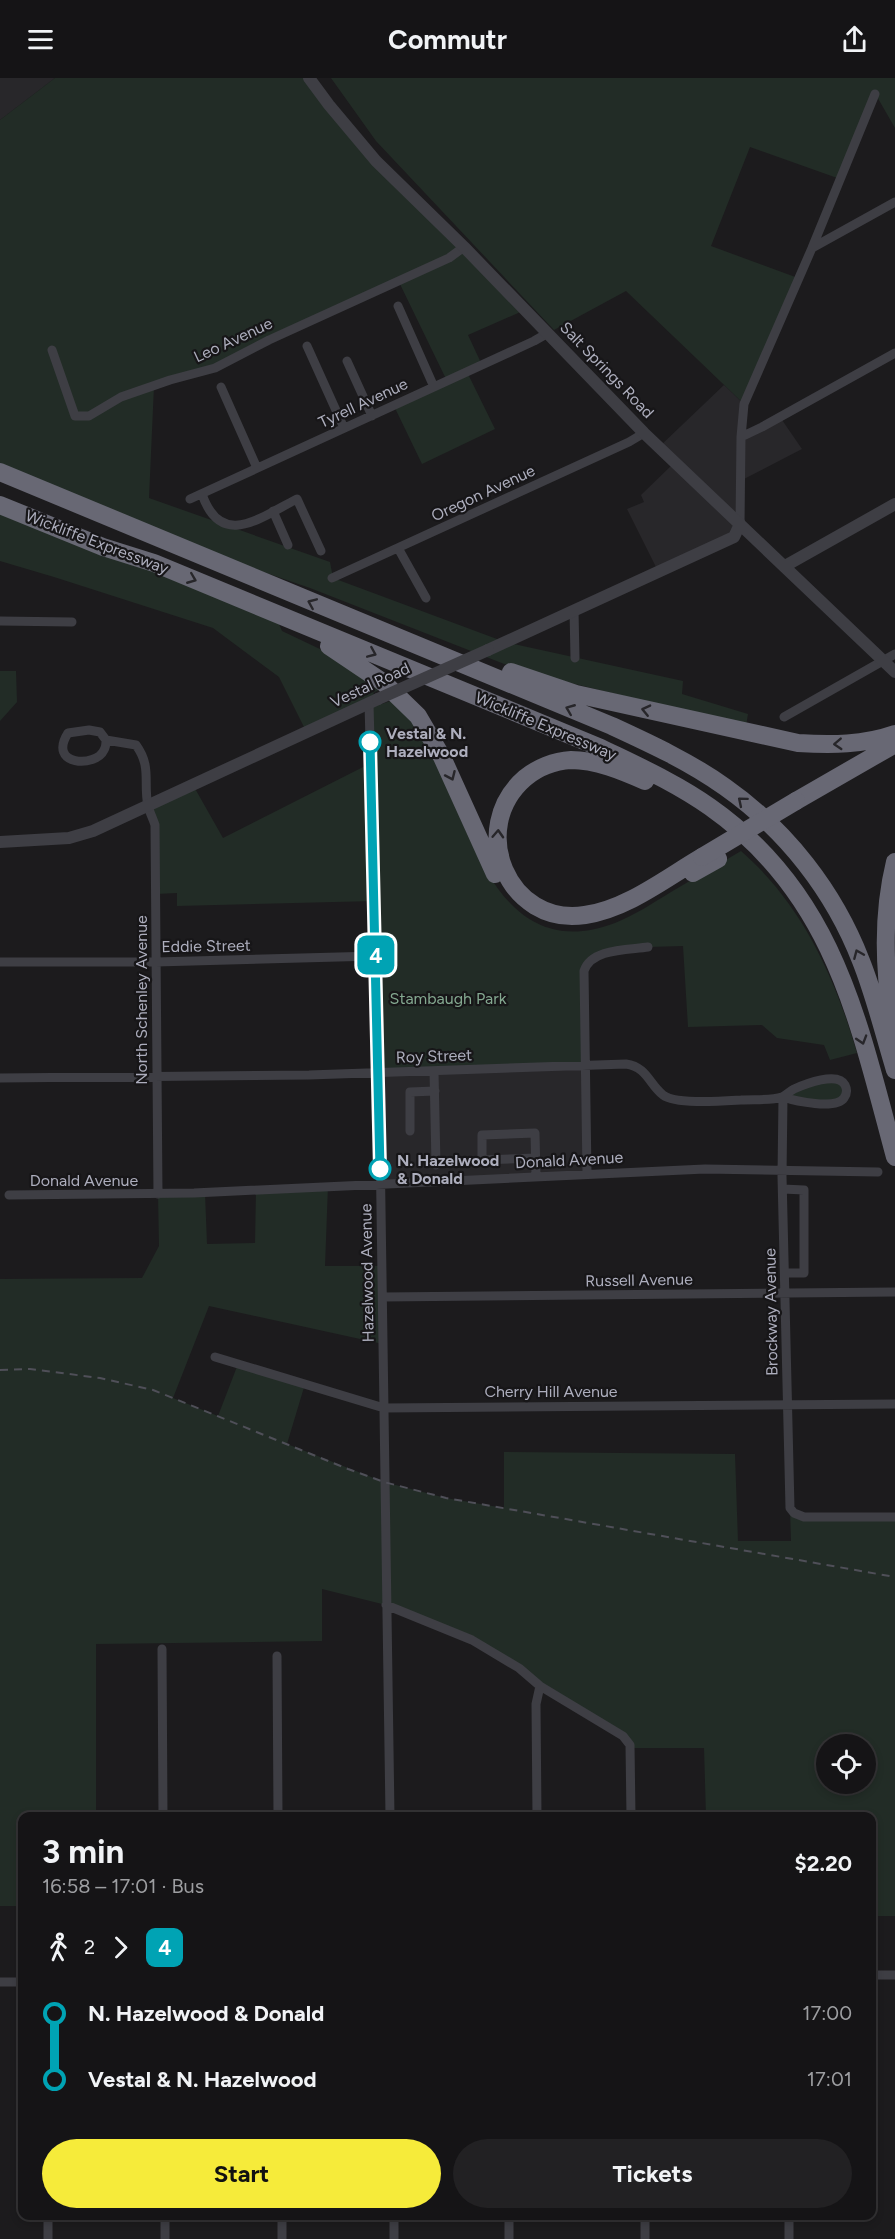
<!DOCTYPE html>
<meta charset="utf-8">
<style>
body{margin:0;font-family:Figtree,sans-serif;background:#222123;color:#f1f3f6;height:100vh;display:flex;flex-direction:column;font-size:22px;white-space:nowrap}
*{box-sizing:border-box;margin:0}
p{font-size:20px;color:#9d9ea1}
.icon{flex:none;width:33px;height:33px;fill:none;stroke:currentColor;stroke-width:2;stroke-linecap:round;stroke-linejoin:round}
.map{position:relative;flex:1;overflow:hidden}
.drawer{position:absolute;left:18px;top:1734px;width:858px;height:408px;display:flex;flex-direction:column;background:#151416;border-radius:12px;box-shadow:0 3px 9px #0003,0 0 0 2px #343335}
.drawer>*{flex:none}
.badge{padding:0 12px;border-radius:9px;font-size:21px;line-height:39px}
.fabs{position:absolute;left:816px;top:1656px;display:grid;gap:12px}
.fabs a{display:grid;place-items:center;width:60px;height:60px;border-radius:50%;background:#151416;box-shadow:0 3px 9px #0003,0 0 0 2px #343335;font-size:30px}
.map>.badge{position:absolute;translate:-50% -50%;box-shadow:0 0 0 3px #fff}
.legs{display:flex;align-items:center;gap:9px;height:66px;padding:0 24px;font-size:20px}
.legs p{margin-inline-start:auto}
.head{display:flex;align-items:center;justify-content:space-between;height:102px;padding:0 24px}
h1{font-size:33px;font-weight:700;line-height:45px}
.action{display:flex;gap:12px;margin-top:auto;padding:12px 24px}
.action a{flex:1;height:69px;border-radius:36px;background:#f6eb3a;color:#111;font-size:24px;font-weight:700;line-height:69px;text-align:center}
.action a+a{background:#222123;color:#f1f3f6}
ul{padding:0 24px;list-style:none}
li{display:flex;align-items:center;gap:21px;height:66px;font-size:22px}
li i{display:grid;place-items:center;width:9px;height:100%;margin:0 8px;background:currentColor}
li i::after{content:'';width:15px;height:15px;margin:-8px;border:4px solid;border-radius:50%;background:#151416}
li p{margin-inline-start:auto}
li:first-child i{background:linear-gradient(#0000 50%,currentColor 0)}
li:last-child i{background:linear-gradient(currentColor 50%,#0000 0)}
header{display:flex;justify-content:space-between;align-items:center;height:78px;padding:0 24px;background:#151416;font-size:27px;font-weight:700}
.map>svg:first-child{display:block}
.built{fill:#28272a}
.green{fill:#222c26;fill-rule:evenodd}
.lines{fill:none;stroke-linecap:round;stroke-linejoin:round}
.minor{stroke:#3e3e44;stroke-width:9}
.tertiary{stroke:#3e3e44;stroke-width:12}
.motorway{stroke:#686874;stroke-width:18}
.rail{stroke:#4f4f58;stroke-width:2;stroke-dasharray:8 6;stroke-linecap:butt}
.tertiary-bridge{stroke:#3e3e44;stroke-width:12}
.motorway-bridge{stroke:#686874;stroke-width:18}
.oneway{stroke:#27262a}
.line-1-casing{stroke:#fff;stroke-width:14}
.line-1{stroke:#00a3b4;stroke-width:9}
.stop-1-dot{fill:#fff;stroke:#00a3b4;stroke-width:3}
.labels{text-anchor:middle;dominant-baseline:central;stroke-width:4.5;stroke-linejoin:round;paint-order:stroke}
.street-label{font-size:16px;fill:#adaebd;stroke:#171618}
.stop-label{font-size:16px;font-weight:bold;fill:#adaebd;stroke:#171618;text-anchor:start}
.park-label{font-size:16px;fill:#84a890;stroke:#171618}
</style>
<header><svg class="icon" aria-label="menu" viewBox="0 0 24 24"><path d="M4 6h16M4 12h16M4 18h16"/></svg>Commutr<svg class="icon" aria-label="share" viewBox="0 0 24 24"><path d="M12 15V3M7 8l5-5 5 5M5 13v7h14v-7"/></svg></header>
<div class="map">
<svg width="895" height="2161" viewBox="0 0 895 2161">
<rect width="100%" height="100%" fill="#1c1b1d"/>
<path class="built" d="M 0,0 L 55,0 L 0,42 Z
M 724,307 L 744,326 L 741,358 L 780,339 L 802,371 L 742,402 L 738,454 L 658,493 L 627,431 L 644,424 L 641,417 L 674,385 L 659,369 Z
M 585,987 L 587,1096 L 381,1105 L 379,995 Z"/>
<path class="green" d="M 55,0 L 309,0 L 329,27 L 525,232 L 468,257 L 482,287 L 467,294 L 495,351 L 422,386 L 394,328 L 447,303 L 398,202 L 222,286 L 154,308 L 149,420 L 330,484 L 333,500 L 505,564 L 683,603 L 682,616 L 748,636 L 746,648 L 522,593 L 310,510 L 127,447 L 0,394 L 0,42 Z
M 331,0 L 895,0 L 895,50 L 876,17 L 840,101 L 750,69 L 711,168 L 798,200 L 744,326 L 626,213 L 554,252 L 376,63 Z
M 0,427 L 274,535 L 282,553 L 322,572 L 382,610 L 373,615 L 382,626 L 396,621 C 404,631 415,641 421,653 C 466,728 489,893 615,845 C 635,837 653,825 671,814 C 694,800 718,787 741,773 C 802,826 835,899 857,975 L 830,982 L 824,967 L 777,960 L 762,947 L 688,949 L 683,868 L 648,869 L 603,876 L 585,888 L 585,987 L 379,995 L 375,823 L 177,828 L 177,815 L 156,816 L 155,747 L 148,728 L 193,707 L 223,760 L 371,685 L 369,627 L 307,655 L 279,599 L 213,550 L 54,499 L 0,483 Z
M 0,593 L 16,593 L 17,624 L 0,643 Z
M 832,1000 L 843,1004 L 842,1022 L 793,1022 L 792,1012 Z
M 328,1108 L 325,1188 L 383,1188 L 383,1266 L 209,1228 L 173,1320 L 218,1338 L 238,1286 L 305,1306 L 287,1366 L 384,1404 L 446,1420 L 504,1430 L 504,1374 L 735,1376 L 738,1463 L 791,1463 L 790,1430 L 794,1435 L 895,1439 L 895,1838 L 872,1838 L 872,1738 L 706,1738 L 704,1670 L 630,1670 L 630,1667 L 491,1573 L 386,1527 L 322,1511 L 322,1563 L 96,1566 L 96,1738 L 22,1738 L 22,1828 L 0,1828 L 0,1201 L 142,1200 L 159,1168 L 158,1116 L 205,1115 L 207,1166 L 255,1165 L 256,1112 ZM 826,1666 L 866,1666 L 866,1706 L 826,1706 Z"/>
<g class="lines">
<path class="minor" d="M 812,170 L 895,124
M 398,228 L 434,309
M 307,268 L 344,350
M 52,272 L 75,338 L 89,338 L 121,319 L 170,302 L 215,290 L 269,262 L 449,180 L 464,169
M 347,283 L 372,338
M 221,309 L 257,390
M 741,359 L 762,349 L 895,275
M 202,416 C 221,472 261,439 297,421 L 321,473
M 190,421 L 534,263 L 548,255
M 273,433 L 288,467
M 740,446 L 741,359 L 744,326 L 812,170 L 875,16
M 398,470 L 426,520
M 332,500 L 629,364 L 644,355
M 574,532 L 575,580
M 0,543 L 72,544
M 369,626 L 379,995 L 390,1738
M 784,639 L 895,576
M 106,662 C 106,665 106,669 104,672 C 96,690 47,688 68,655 L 89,652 L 100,654 L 106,662 L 136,667 C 152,689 143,704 148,728 C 150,735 153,741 155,747 L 158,1116
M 0,884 L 156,884 L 376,878
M 434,993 L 436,1087
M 0,1000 L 309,997 L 626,986 C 647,989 649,1006 663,1017 C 676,1027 724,1023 741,1022 C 753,1021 771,1023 782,1019 C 786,1017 790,1013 794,1011 C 805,1006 838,993 845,1007 C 847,1011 847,1016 844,1020 C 836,1032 795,1023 783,1019 L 782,1098 L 790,1430 L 794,1435 L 804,1439 L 895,1439
M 410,1053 L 410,1014 L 435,1013
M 536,1080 L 482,1082 L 482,1057 L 535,1055 L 536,1098
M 587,1096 L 584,893 C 591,870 629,872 648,869
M 783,1111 L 804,1112 L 804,1195 L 785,1195
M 9,1117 L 194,1115 L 705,1091 L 878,1094
M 383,1219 L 895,1214
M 215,1279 L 384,1330 L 895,1326
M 386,1527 L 472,1562 L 519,1590 L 540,1608 L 623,1658 L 630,1667 L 631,1738
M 162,1571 L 163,1738
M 277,1578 L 278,1738
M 537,1738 L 536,1626 L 540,1608
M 872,1897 L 895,1897
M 0,1904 L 22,1904
M 48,2138 L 48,2161
M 165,2138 L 165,2161
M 282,2138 L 282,2161
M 394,2138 L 394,2161
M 509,2138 L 509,2161
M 645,2138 L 645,2161
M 789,2138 L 789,2161"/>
<path class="tertiary" d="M 309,0 L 329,27 L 376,83 L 464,169 L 644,355 L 895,594
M 785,488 L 895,426
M 488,572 L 734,459 L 740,446
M 0,764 L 69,760 L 93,753 L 378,621"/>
<path class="motorway" d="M 0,394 L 612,648 C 651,666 690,684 725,709 C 786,752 834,813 861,883 C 875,918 884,956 895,992
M 0,427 L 103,469 L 154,485 L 601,670 C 638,688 676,705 710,729 C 834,816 858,942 895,1079
M 329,568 L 384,605 L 418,638 L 442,679 L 495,796
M 511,594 L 576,616 L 798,665 C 831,667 864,667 895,656
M 645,703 C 622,693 596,682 571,682 C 554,683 537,690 525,700 C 467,750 508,849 585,837 C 627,831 666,800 702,779
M 796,723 L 895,666
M 895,784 C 881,841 884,899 895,957
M 693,795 L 718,781"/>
<path class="rail" d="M 0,1292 L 30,1291 L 100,1300 L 153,1312 L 348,1391 L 384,1404 L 446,1420 L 895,1499"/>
<path class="tertiary-bridge" d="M 378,621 L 488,572"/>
<path class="motorway-bridge" d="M 702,779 L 796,723"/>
</g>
<defs><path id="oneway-chevron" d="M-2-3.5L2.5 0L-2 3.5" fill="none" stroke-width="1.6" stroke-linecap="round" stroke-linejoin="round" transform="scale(1.5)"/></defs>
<g class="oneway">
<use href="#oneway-chevron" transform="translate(192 501) rotate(22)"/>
<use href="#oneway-chevron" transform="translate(312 525) rotate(-157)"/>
<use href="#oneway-chevron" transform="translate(372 575) rotate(23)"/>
<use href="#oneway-chevron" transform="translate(570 631) rotate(-158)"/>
<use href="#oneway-chevron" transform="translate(646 632) rotate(-167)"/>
<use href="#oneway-chevron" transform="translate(838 666) rotate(177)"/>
<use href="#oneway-chevron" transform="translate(451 698) rotate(66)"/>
<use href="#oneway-chevron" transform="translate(742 723) rotate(-140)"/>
<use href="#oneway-chevron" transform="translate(498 756) rotate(-87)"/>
<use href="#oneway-chevron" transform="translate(858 876) rotate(-113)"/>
<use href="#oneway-chevron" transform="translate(862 962) rotate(73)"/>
</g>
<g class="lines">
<defs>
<path id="line-1" d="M 370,664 L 380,1091"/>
</defs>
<use href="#line-1" class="line-1-casing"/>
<use href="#line-1" class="line-1"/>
</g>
<g class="stop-1-dot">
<circle cx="370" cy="664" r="10"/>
<circle cx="380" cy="1091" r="10"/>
</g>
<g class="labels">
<g class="street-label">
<text transform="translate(233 262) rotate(-25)">Leo Avenue</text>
<text transform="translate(607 292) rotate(46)">Salt Springs Road</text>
<text transform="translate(363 325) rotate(-25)">Tyrell Avenue</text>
<text transform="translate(483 415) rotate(-25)">Oregon Avenue</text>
<text transform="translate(97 464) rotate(21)">Wickliffe Expressway</text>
<text transform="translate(370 607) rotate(-25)">Vestal Road</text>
<text transform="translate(546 648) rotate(23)">Wickliffe Expressway</text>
<text transform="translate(206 868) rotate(-1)">Eddie Street</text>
<text transform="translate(141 922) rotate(-90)">North Schenley Avenue</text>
<text transform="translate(434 978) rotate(-2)">Roy Street</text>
<text transform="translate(569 1082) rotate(-3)">Donald Avenue</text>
<text x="84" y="1102">Donald Avenue</text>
<text transform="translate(367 1195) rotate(-91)">Hazelwood Avenue</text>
<text transform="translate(639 1202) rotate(-1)">Russell Avenue</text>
<text transform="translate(771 1234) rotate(-91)">Brockway Avenue</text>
<text x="551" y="1313">Cherry Hill Avenue</text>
</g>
<g class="stop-label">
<text x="386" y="655">Vestal &amp; N.<tspan x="386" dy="18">Hazelwood</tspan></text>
<text x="397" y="1082">N. Hazelwood<tspan x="397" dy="18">&amp; Donald</tspan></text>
</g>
<g class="park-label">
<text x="448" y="920">Stambaugh Park</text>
</g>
</g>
</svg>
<div class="fabs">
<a><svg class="icon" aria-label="locate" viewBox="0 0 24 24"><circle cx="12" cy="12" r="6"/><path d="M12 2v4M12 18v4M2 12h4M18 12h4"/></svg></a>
</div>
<b class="badge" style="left:376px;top:877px;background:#00a3b4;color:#fff">4</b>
<section class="drawer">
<div class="head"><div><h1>3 min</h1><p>16:58 – 17:01 · Bus</p></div><b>$2.20</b></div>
<div class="legs"><svg class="icon" aria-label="walk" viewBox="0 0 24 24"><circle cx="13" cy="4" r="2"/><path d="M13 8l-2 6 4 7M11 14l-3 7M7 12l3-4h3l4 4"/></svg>2<svg class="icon" aria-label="forward" viewBox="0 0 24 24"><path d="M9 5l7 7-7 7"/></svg><b class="badge" style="background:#00a3b4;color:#fff">4</b></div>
<ul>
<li><i style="color:#00a3b4"></i><b>N. Hazelwood &amp; Donald</b><p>17:00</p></li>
<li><i style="color:#00a3b4"></i><b>Vestal &amp; N. Hazelwood</b><p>17:01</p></li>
</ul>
<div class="action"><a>Start</a><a>Tickets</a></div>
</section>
</div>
